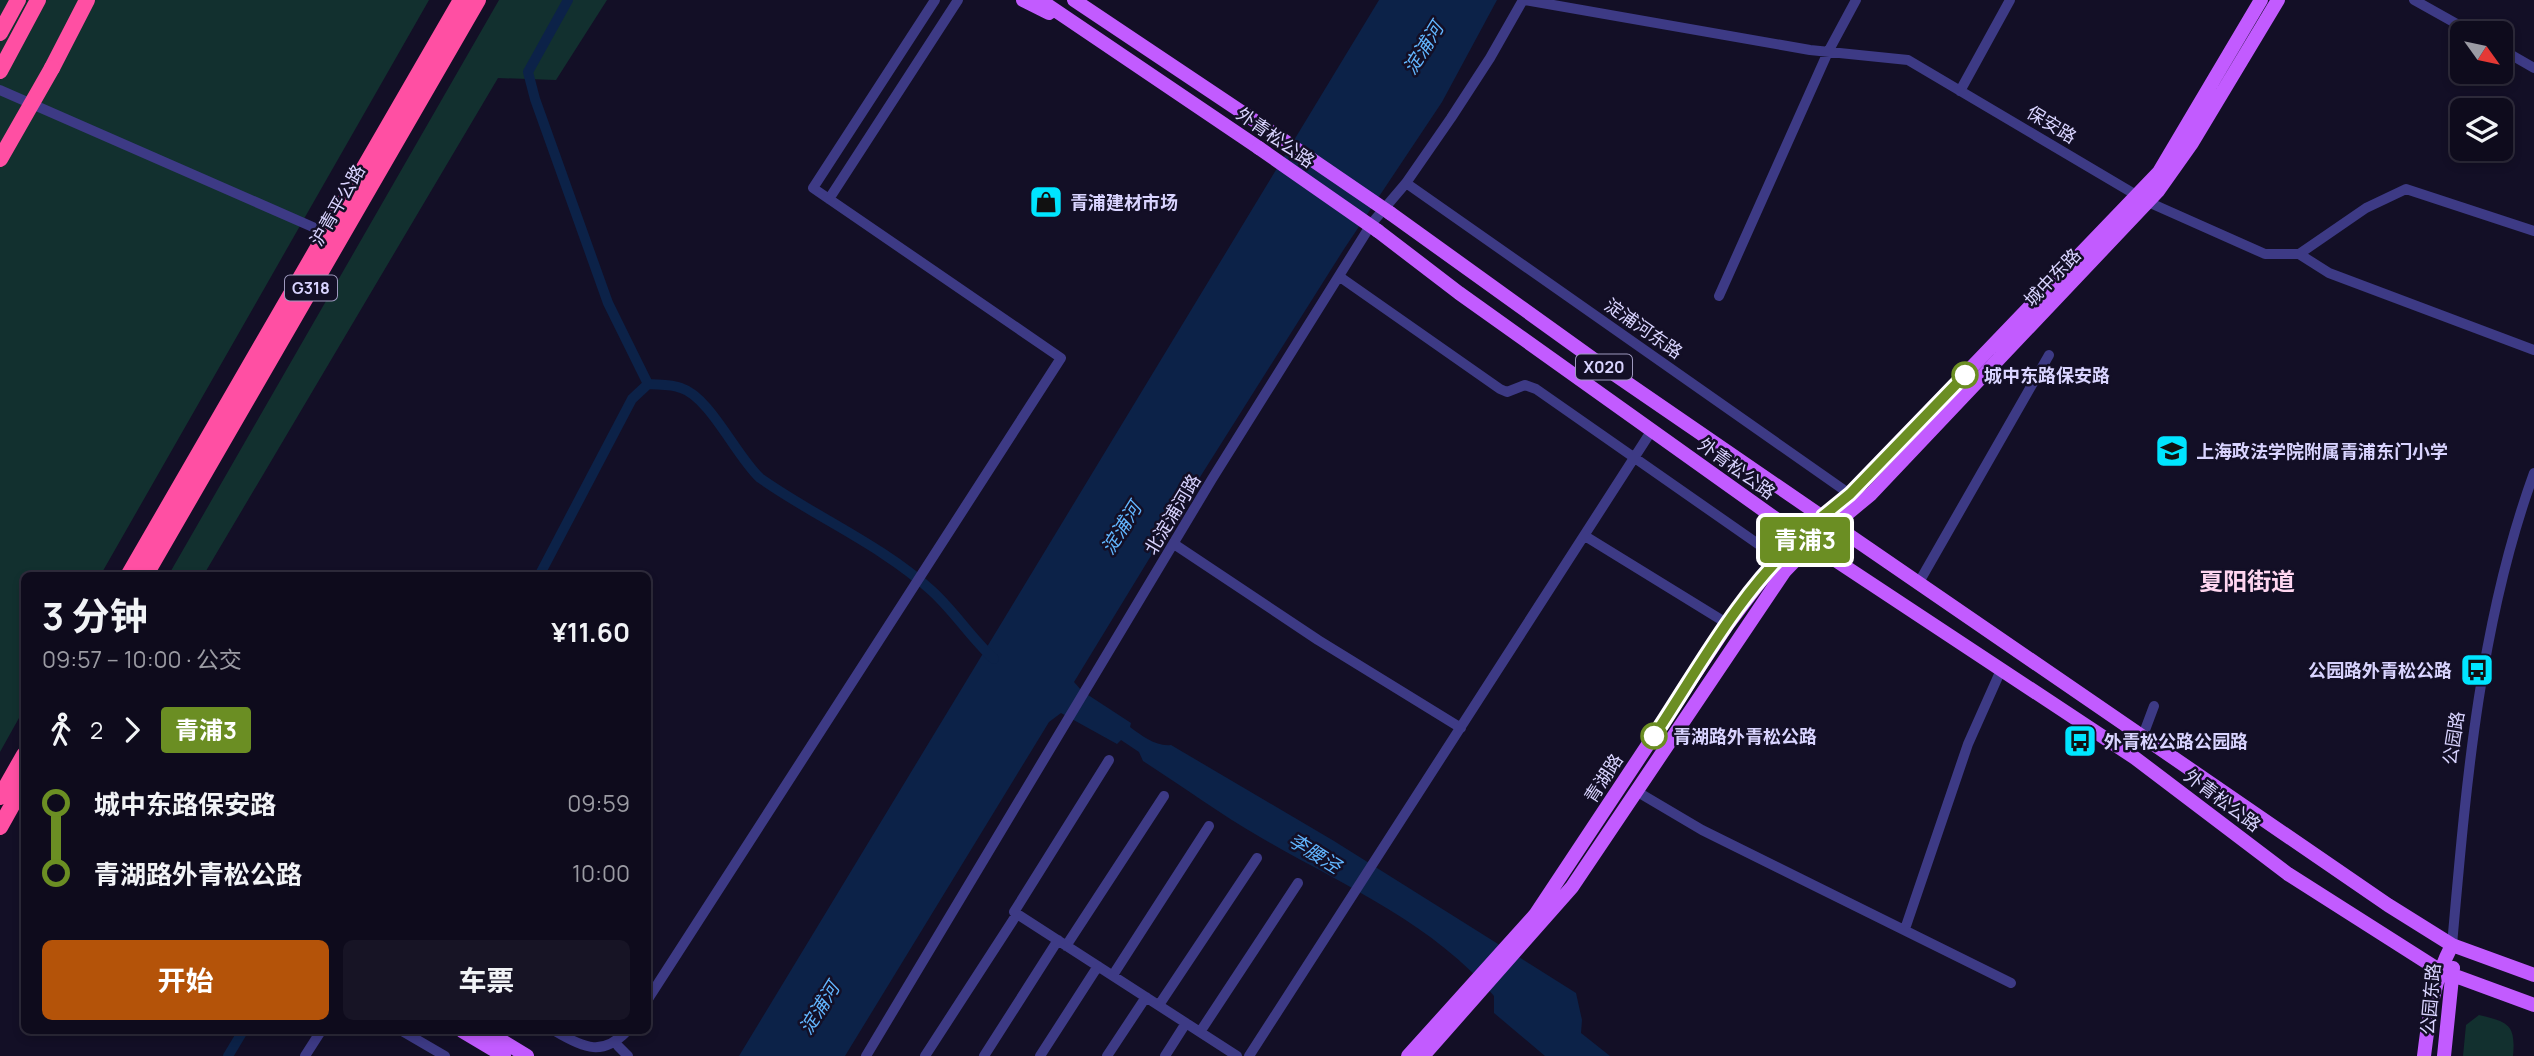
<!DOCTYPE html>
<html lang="zh">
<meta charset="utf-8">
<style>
body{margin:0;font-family:Manrope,"Noto Sans SC",sans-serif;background:#171425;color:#f1f3f6;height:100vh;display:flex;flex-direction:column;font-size:26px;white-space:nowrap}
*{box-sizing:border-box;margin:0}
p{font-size:23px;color:#9b9ba3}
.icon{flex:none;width:38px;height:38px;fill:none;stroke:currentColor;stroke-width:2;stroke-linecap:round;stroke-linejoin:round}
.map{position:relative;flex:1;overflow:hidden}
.drawer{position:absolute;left:21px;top:572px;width:630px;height:462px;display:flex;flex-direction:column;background:#0e0b1c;border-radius:10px;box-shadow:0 4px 10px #0003,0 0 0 2px #2e2b3b}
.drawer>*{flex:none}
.badge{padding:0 14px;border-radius:5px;font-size:24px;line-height:46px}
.needle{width:46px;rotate:123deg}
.controls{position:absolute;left:2450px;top:21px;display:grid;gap:14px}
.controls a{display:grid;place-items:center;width:63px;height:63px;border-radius:10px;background:#0e0b1c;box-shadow:0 4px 10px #0003,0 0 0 2px #2e2b3b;font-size:35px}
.map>.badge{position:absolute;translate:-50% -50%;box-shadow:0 0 0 4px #fff}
.legs{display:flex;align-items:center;gap:10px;height:77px;padding:0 21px;font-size:23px}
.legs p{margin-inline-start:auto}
.overview{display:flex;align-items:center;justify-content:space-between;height:119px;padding:0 21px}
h1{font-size:38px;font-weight:700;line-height:52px}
.button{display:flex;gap:14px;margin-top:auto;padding:14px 21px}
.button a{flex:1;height:80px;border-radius:10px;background:#b45309;color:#fff;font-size:28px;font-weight:700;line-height:80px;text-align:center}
.button a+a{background:#171425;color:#f1f3f6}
ul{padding:0 21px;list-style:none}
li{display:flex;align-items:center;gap:24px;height:70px;font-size:26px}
li i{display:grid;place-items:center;width:10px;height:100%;margin:0 9px;background:currentColor}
li i::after{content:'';width:18px;height:18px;margin:-9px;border:5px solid;border-radius:50%;background:#0e0b1c}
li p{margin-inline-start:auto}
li:first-child i{background:linear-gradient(#0000 50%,currentColor 0)}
li:last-child i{background:linear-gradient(currentColor 50%,#0000 0)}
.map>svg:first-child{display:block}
.green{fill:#12302f}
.water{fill:#0c2248}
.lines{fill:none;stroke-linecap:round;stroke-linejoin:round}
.canal{stroke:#0c2248;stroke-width:10}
.minor{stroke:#3d3a85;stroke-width:10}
.major{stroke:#c25bff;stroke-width:14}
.highway{stroke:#ff4fa3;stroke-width:16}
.major-bridge{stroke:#c25bff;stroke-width:14}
.highway-bridge{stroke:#ff4fa3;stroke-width:16}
.line-1-casing{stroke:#fff;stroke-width:16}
.line-1{stroke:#6b8e23;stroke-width:10}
.stop-1-dot{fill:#fff;stroke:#6b8e23;stroke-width:3.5}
.labels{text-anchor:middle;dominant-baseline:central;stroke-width:5;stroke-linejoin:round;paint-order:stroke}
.shield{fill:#130f26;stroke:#9e99be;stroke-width:2}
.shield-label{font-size:16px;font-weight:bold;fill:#d9d4ff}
.street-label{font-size:18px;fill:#d9d4ff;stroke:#130f26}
.poi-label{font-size:18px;font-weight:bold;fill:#d9d4ff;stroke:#130f26;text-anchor:start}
.stop-label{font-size:18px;font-weight:bold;fill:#d9d4ff;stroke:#130f26;text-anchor:start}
.water-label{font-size:19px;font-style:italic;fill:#62b6ff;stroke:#130f26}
.district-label{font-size:24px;font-weight:bold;fill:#ffd6f0;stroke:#130f26}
</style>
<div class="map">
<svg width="2534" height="1056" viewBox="0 0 2534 1056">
<rect width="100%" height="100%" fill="#130f26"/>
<path class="green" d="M 0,0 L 429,0 L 100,576 L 24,576 L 24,709 L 0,752 Z
M 499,0 L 607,0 L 556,80 L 498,78 L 203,576 L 168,576 Z
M 2479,1015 C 2508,1022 2516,1024 2513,1056 L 2463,1056 L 2466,1025 Z"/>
<path class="water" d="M 1379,0 L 1497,0 L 1442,102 L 1344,249 L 1195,485 L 1190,483 L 1166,519 L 1171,523 L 1074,682 L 1082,691 L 1131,723 L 1130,727 C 1142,736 1157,747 1171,745 L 1334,841 L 1576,993 L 1582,1020 L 1581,1033 L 1610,1056 L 1545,1056 L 1494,1013 L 1494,996 C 1432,922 1342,885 1260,837 C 1220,814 1182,786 1143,761 L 1139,752 L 1121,740 L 1117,744 L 1061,713 L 1049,722 L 845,1056 L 739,1056 Z"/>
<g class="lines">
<path class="canal" d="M 568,0 L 528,72 L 535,99 L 608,303 L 648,384
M 539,576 L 632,399 L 648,384 C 659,385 671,384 681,388 C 710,397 736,456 760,478 C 815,517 882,545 932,591 C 955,612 971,638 994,659
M 228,1056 L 243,1031"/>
<path class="minor" d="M 1525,0 L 1810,50 L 1908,60 L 2148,202 L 2265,254 L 2299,254 L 2366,208 L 2406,189 L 2534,231
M 2414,0 L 2473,33
M 2501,49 L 2534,68
M 0,90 L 331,235
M 1960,91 L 2010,0
M 1406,183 L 1854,497
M 829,199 L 958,0
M 2299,254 L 2329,273 L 2534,350
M 1340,277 L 1500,389 L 1507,392 L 1525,385 L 1536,389 L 1778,558
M 1719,296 L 1828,52 L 1856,0
M 1585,536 L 1728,624
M 1174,544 L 1318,640 L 1461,728
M 1918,584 L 2049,355
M 2142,738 L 2154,706
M 1109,760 L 1014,912 L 1237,1056
M 1636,791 L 1702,830 L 2011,983
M 1905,929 L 1968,744 L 2001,670
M 2452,945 C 2466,786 2479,624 2534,473
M 1066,946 L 1164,796
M 1113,975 L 1209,826
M 648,999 L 1061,358 L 813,188 L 935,0
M 1159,1005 L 1257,858
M 388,1031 L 402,1031 L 445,1056
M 555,1031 C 585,1049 603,1056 627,1031
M 1200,1032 L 1298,883
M 618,1046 L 628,1056
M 305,1056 L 321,1031
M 866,1056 L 1212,479 L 1372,223 L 1406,183 L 1451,118 L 1490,58 L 1523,0
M 925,1056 L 1017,914
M 984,1056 L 1058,940
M 1040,1056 L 1098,966
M 1107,1056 L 1146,997
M 1165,1056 L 1186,1023
M 1249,1056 L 1652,430"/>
<path class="major" d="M 1023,0 L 1049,13
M 1040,0 L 1259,148
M 1074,0 L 1270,131
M 1390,213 L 1614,374 L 2388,905 L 2452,945 L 2534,975
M 1378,231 L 1459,293 L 1811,544 L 2135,758 L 2288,874 L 2439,970 L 2534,1005
M 462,1031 L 504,1056
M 486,1031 L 527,1056
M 1408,1056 L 1535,915 L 1728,624 L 1778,558 L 1850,494 L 2159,172 L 2261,0
M 1423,1056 L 1572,887 L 1784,572 L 1811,544 L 1871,494 L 2158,191 L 2192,143 L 2278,0
M 2424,1056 C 2429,1016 2433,981 2452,945
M 2444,1056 L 2453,968"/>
<path class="highway" d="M 0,33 L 18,0
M 52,68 L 87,0
M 0,71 L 38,0
M 128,576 L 461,0
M 145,576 L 478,0
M 0,797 L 24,755
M 0,827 L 24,784"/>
<path class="major-bridge" d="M 1270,131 L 1390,213
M 1259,148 L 1378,231"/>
<path class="highway-bridge" d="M 0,159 L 52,68"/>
</g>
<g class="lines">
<defs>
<path id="line-1" d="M 1654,736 C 1699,668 1740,591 1801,537 L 1811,544 L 1835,524 L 1823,516 L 1850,494 L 1965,375"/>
</defs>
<use href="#line-1" class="line-1-casing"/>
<use href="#line-1" class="line-1"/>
</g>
<defs>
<symbol id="shop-square" viewBox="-11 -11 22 22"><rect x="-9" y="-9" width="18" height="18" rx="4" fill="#00e5ff" stroke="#130f26"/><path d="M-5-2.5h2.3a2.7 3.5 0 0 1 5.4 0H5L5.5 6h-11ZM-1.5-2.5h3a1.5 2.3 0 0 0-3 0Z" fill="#111"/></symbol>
<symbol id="school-square" viewBox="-11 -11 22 22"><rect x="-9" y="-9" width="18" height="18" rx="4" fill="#00e5ff" stroke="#130f26"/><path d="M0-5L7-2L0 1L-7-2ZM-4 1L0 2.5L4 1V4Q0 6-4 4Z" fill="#111"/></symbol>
<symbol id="bus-square" viewBox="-11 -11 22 22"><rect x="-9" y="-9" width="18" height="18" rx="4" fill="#00e5ff" stroke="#130f26"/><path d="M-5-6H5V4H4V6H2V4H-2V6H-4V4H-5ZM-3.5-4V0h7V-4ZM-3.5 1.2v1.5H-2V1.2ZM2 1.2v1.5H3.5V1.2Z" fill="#111"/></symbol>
</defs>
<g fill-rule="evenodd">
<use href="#shop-square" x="1027" y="183" width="38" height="38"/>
<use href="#school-square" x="2153" y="432" width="38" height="38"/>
<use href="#bus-square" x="2458" y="651" width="38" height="38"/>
<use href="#bus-square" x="2061" y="722" width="38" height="38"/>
</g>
<g class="stop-1-dot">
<circle cx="1965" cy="375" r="12"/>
<circle cx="1654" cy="736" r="12"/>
</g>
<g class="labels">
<g class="shield">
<rect x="285" y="275.5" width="52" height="25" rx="5"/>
<rect x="1576" y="354.5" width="56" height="25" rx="5"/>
</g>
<g class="shield-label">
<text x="311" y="288">G318</text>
<text x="1604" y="367">X020</text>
</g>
<g class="street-label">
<text transform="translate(2052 124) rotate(31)">保安路</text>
<text transform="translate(1276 137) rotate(35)">外青松公路</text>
<text transform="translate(337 205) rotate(-60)">沪青平公路</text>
<text transform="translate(2052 277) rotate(-46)">城中东路</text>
<text transform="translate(1644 328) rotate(35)">淀浦河东路</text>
<text transform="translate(1737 468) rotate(36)">外青松公路</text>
<text transform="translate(1172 514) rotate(-59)">北淀浦河路</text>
<text transform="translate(2453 738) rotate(-81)">公园路</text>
<text transform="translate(1603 778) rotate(-57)">青湖路</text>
<text transform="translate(2223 800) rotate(37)">外青松公路</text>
<text transform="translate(2430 999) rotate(-85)">公园东路</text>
</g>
<g class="poi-label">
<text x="1070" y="202">青浦建材市场</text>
<text x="2196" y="451">上海政法学院附属青浦东门小学</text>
<text x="2452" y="670" text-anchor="end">公园路外青松公路</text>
<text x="2104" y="741">外青松公路公园路</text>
</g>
<g class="stop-label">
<text x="1984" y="375">城中东路保安路</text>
<text x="1673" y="736">青湖路外青松公路</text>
</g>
<g class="water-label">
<text transform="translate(1423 48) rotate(-58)">淀浦河</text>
<text transform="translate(1121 528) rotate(-58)">淀浦河</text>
<text transform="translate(1315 853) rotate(32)">李腰泾</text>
<text transform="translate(819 1008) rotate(-58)">淀浦河</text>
</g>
<g class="district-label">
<text x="2247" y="580">夏阳街道</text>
</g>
</g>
</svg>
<div class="controls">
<a><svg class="needle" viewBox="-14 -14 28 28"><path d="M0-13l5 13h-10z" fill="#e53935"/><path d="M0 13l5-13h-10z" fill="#9b9ba3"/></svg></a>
<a><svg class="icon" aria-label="layers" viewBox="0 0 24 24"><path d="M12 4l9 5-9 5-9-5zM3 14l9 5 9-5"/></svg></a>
</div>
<b class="badge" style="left:1805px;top:540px;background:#6b8e23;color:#fff">青浦3</b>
<section class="drawer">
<div class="overview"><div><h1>3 分钟</h1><p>09:57 – 10:00 · 公交</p></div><b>¥11.60</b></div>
<div class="legs"><svg class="icon" aria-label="walk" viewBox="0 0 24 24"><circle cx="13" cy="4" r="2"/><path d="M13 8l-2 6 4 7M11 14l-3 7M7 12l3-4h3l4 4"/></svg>2<svg class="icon" aria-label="forward" viewBox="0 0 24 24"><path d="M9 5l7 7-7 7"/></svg><b class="badge" style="background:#6b8e23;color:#fff">青浦3</b></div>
<ul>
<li><i style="color:#6b8e23"></i><b>城中东路保安路</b><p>09:59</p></li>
<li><i style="color:#6b8e23"></i><b>青湖路外青松公路</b><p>10:00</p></li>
</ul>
<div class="button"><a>开始</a><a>车票</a></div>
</section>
</div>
